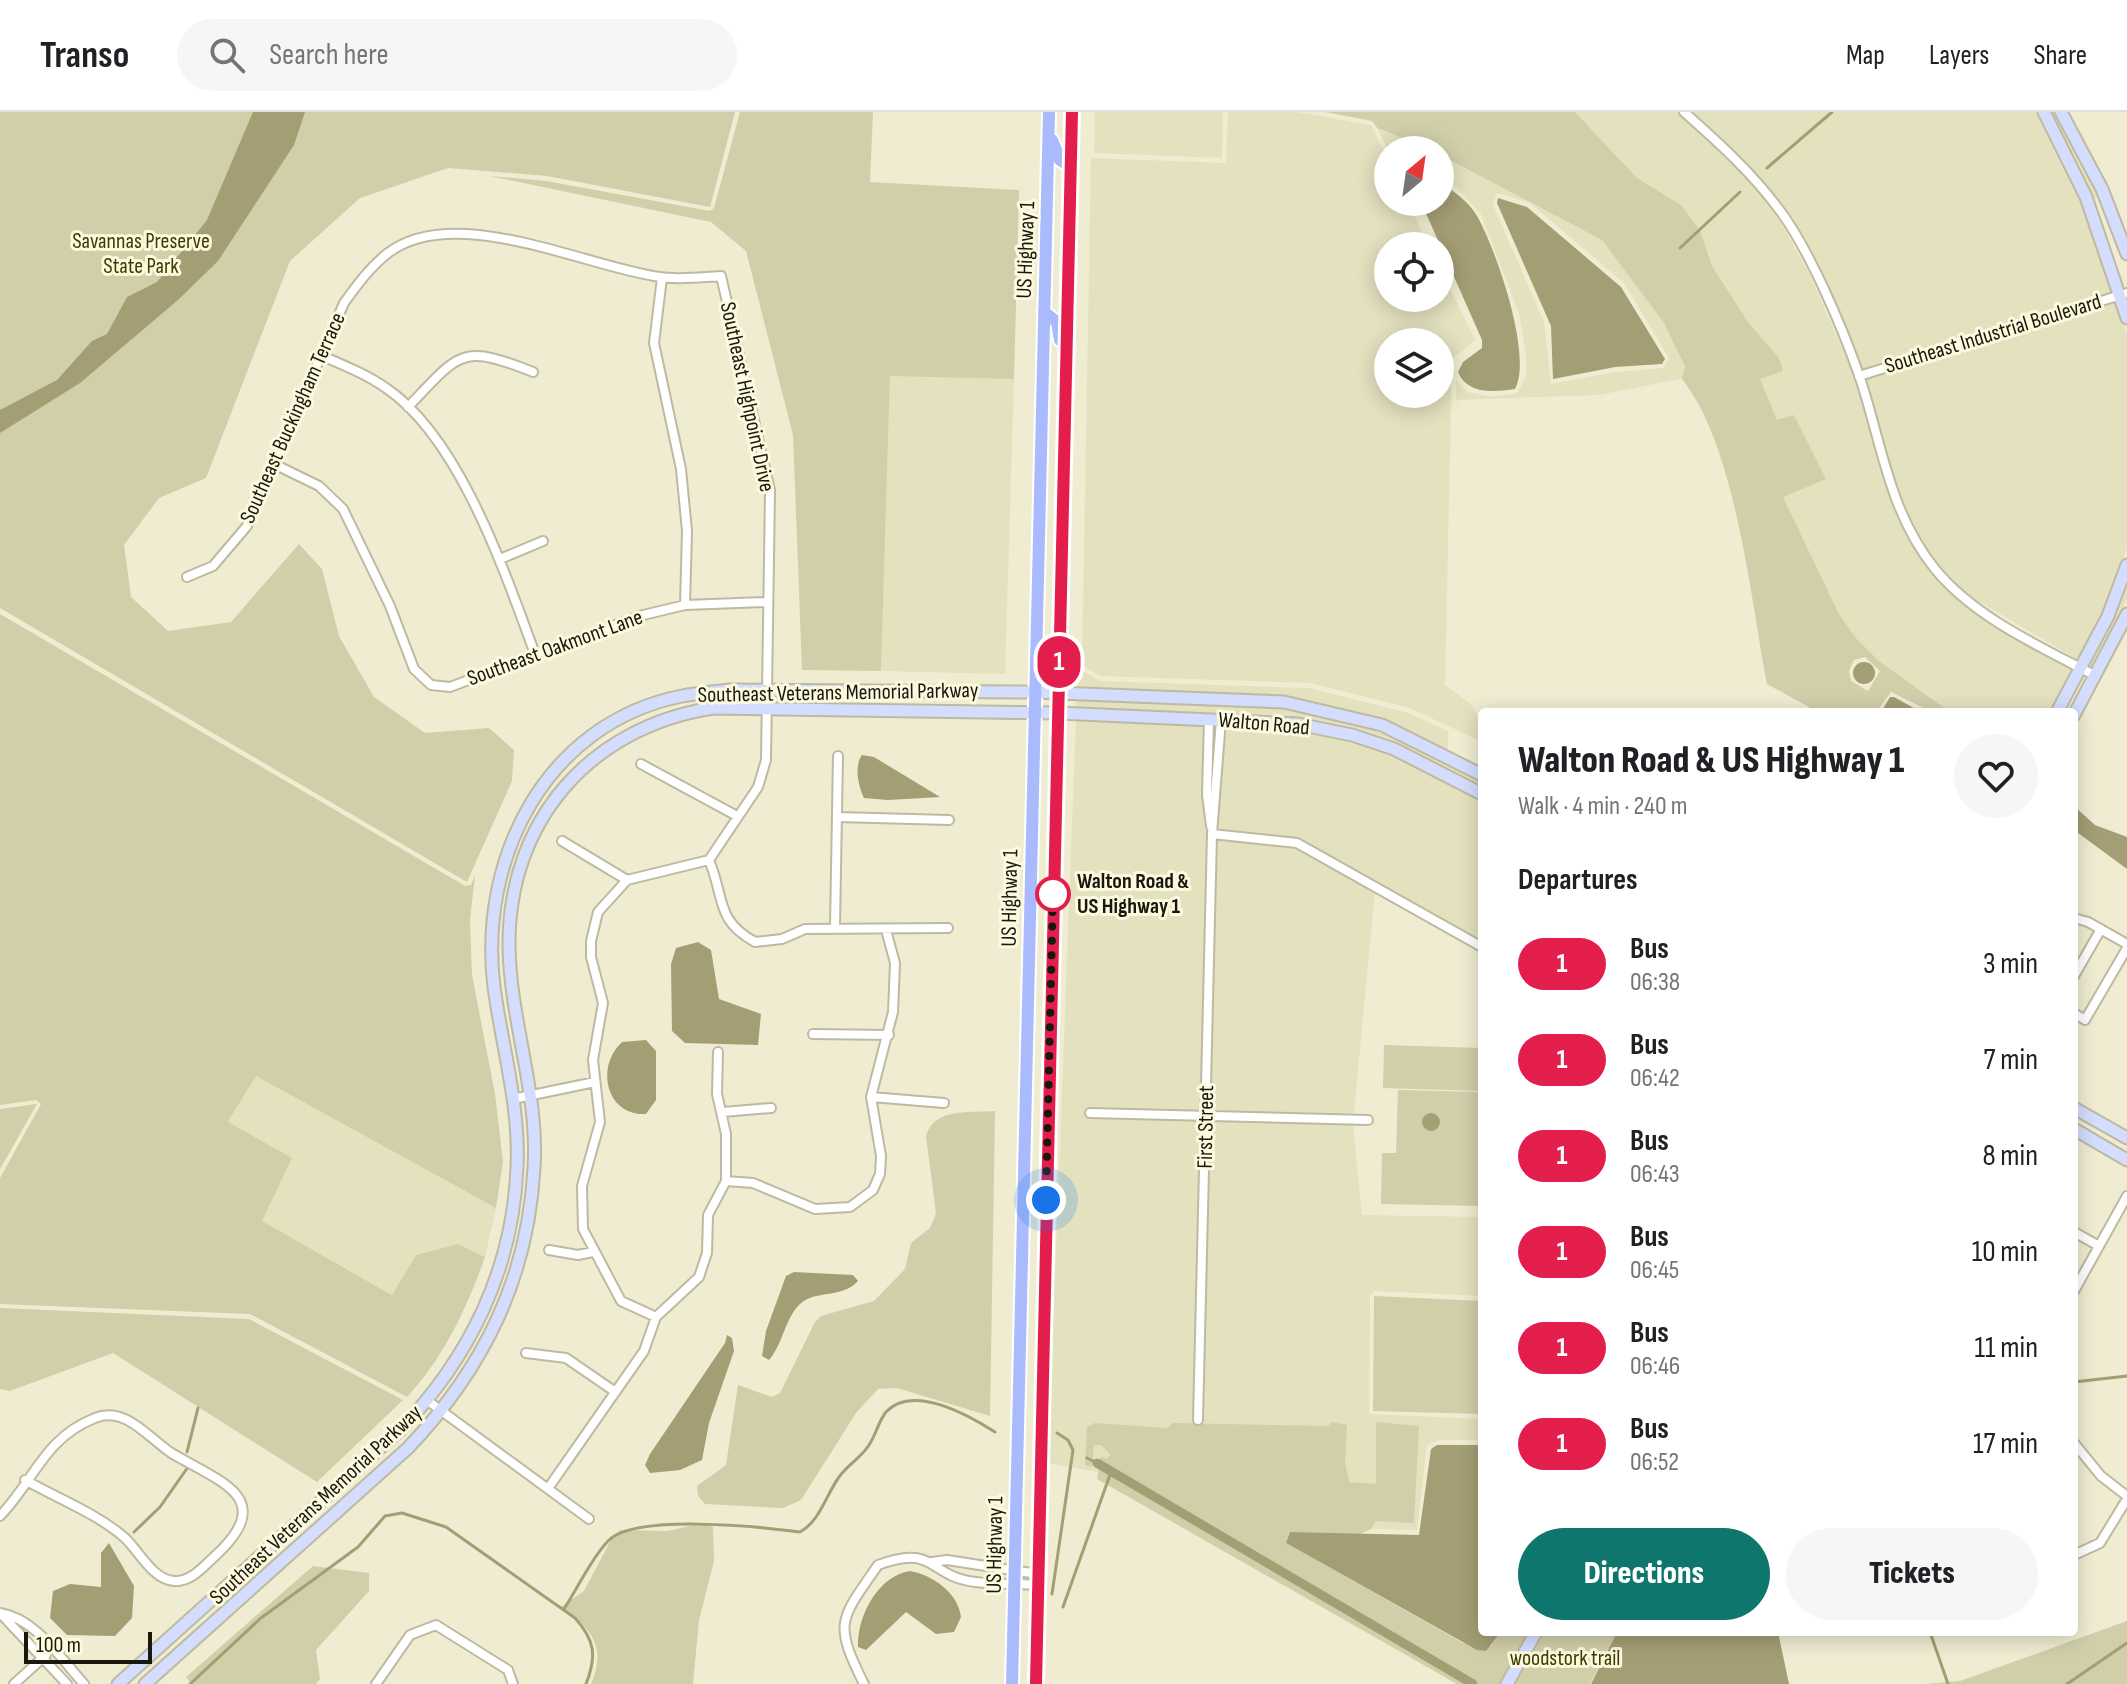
<!DOCTYPE html>
<meta charset="utf-8">
<style>
body{margin:0;font-family:"Sofia Sans Condensed",sans-serif;background:#f6f6f6;color:#202124;height:100vh;display:flex;flex-direction:column;font-size:30px;white-space:nowrap}
*{box-sizing:border-box;margin:0}
p{font-size:26px;color:#757577}
.icon{flex:none;width:44px;height:44px;fill:none;stroke:currentColor;stroke-width:2;stroke-linecap:round;stroke-linejoin:round}
.map{position:relative;flex:1;overflow:hidden}
.drawer{position:absolute;left:1478px;top:596px;width:600px;height:928px;display:flex;flex-direction:column;background:#fff;border-radius:8px;box-shadow:0 4px 20px #0003}
.drawer>*{flex:none}
.badge{padding:0 16px;border-radius:26px;font-size:28px;line-height:52px}
.needle{width:52px;rotate:29deg}
.buttons{position:absolute;left:1374px;top:24px;display:grid;gap:16px}
.buttons a{display:grid;place-items:center;width:80px;height:80px;border-radius:50%;background:#fff;box-shadow:0 4px 20px #0003;font-size:40px}
.scale{position:absolute;left:24px;bottom:20px;width:128px;box-sizing:border-box;padding-left:8px;border:4px solid #19180e;border-top:0;font-size:22px;line-height:28px;white-space:nowrap;color:#19180e;-webkit-text-stroke:6px #fcf9df;paint-order:stroke}
.you{position:absolute;width:40px;height:40px;margin:-20px;border:6px solid #fff;border-radius:50%;background:#1a73e8;box-shadow:0 0 0 12px #1a73e833}
.map>.badge{position:absolute;translate:-50% -50%;box-shadow:0 0 0 4px #fff}
h2{padding:0 40px;font-size:30px;line-height:72px}
.round{display:grid;place-items:center;flex:none;width:84px;height:84px;border-radius:42px;background:#f6f6f6}
.overview{display:flex;align-items:center;justify-content:space-between;height:136px;padding:0 40px}
h1{font-size:38px;font-weight:800;line-height:60px}
.action{display:flex;gap:16px;margin-top:auto;padding:16px 40px}
.action a{flex:1;height:92px;border-radius:48px;background:#0f766e;color:#fff;font-size:32px;font-weight:800;line-height:92px;text-align:center}
.action a+a{background:#f6f6f6;color:#202124}
ul{padding:0;list-style:none}
li{display:flex;align-items:center;gap:24px;height:96px;padding:0 40px}
li div{flex:1}
li b{display:block;font-size:30px}
li em{font-style:normal}
li .badge{min-width:88px;font-weight:700;text-align:center}
header{display:flex;align-items:center;gap:48px;box-sizing:border-box;height:112px;padding:0 40px;background:#fff;border-bottom:2px solid #e0e0e0}
header strong{font-size:38px}
nav{display:flex;gap:44px;margin-inline-start:auto;font-size:28px}
.search{width:560px;height:72px;background:#f6f6f6;display:flex;align-items:center;gap:20px;box-sizing:border-box;padding:0 28px;border-radius:44px;color:#757577;font-size:30px}
.map>svg:first-child{display:block}
.built{fill:#e4e1bf;fill-rule:evenodd}
.green{fill:#d1ceaa;fill-rule:evenodd}
.water{fill:#a39e73}
.lines{fill:none;stroke-linecap:round;stroke-linejoin:round}
.stream{stroke:#a39e73;stroke-width:3}
.canal{stroke:#a39e73;stroke-width:9}
.street-casing{stroke:#bdbaa1;stroke-width:12}
.secondary-casing{stroke:#bdbaa1;stroke-width:15}
.primary-casing{stroke:#fff;stroke-width:16}
.street{stroke:#fff;stroke-width:8}
.secondary{stroke:#d4ddfe;stroke-width:11}
.primary{stroke:#aabbfd;stroke-width:12}
.line-casing{stroke:#fff;stroke-width:18}
.line{stroke:#e31d4c;stroke-width:12}
.walk{stroke:#19180e;stroke-width:8;stroke-dasharray:0 14.4}
.stop-dot{fill:#fff;stroke:#e31d4c;stroke-width:4}
.labels{text-anchor:middle;dominant-baseline:central;stroke-width:6;stroke-linejoin:round;paint-order:stroke}
.park-label{font-size:22px;fill:#403900;stroke:#fcf9df}
.street-label{font-size:22px;fill:#19180e;stroke:#fcf9df}
.stop-label{font-size:22px;font-weight:bold;fill:#19180e;stroke:#fcf9df;text-anchor:start}
</style>
<header>
<strong>Transo</strong>
<div class="search"><svg class="icon" aria-label="search" viewBox="0 0 24 24"><circle cx="10" cy="10" r="6"/><path d="M15 15l6 6"/></svg>Search here</div>
<nav><a>Map</a><a>Layers</a><a>Share</a></nav>
</header>
<div class="map">
<svg width="2127" height="1572" viewBox="0 0 2127 1572">
<rect width="100%" height="100%" fill="#efecd2"/>
<path class="built" d="M 1095,0 L 1223,0 L 1222,46 L 1094,41 Z
M 1228,0 L 1297,0 L 1371,13 L 1388,49 L 1388,90 L 1408,90 L 1429,134 L 1388,134 L 1388,186 L 1440,186 L 1440,156 L 1475,228 L 1452,247 L 1445,573 L 1471,592 L 1481,611 L 1478,628 L 1410,596 L 1310,571 L 1100,564 L 1082,553 L 1091,46 L 1226,51 ZM 1388,230 L 1440,230 L 1440,282 L 1388,282 Z
M 1575,0 L 1676,0 L 1740,59 L 1776,102 L 1810,163 L 1855,266 L 1891,391 L 1908,426 L 1932,461 L 1962,491 L 2075,558 L 2052,600 L 1950,600 L 1879,549 L 1856,526 L 1839,502 L 1783,385 L 1777,309 L 1760,266 L 1782,259 L 1779,246 L 1748,210 L 1712,154 L 1700,118 L 1681,93 L 1637,66 Z
M 1692,0 L 2039,0 L 2082,87 L 2114,180 L 1862,258 L 1819,158 L 1784,96 L 1747,51 Z
M 2049,0 L 2055,0 L 2100,85 L 2092,88 Z
M 1378,18 L 1399,22 L 1431,38 L 1388,38 Z
M 1440,43 L 1602,128 L 1664,211 L 1685,256 L 1684,266 L 1599,283 L 1456,288 L 1456,268 L 1468,280 L 1492,285 L 1517,281 L 1526,265 L 1526,243 L 1519,202 L 1481,102 L 1456,75 L 1440,66 ZM 1497,81 L 1530,91 L 1624,171 L 1669,246 L 1664,256 L 1615,260 L 1551,272 L 1544,210 L 1493,93 Z
M 2117,189 L 2127,223 L 2127,436 L 2104,502 L 2080,549 L 1968,483 L 1939,453 L 1921,429 L 1899,387 L 1865,267 Z
M 890,263 L 1014,267 L 1005,562 L 881,559 Z
M 2127,466 L 2127,486 L 2120,507 L 2094,557 L 2088,554 Z
M 1078,556 L 1100,569 L 1308,576 L 1408,601 L 1448,619 L 1448,639 L 1384,608 L 1285,585 L 1077,576 Z
M 1077,586 L 1280,594 L 1373,618 L 1436,644 L 1482,669 L 1482,677 L 1396,633 L 1298,607 L 1076,597 Z
M 1076,607 L 1204,612 L 1202,684 L 1208,727 L 1193,1313 L 1202,1312 L 1217,728 L 1295,736 L 1375,779 L 1353,1011 L 1362,1103 L 1482,1105 L 1482,1184 L 1374,1179 L 1370,1184 L 1369,1302 L 1482,1307 L 1482,1328 L 1438,1328 L 1427,1333 L 1417,1418 L 1290,1415 L 1253,1437 L 1101,1345 L 1098,1360 L 1048,1351 Z
M 1226,613 L 1297,617 L 1351,628 L 1392,642 L 1482,688 L 1479,828 L 1298,727 L 1218,718 Z
M 256,964 L 496,1096 L 485,1145 L 458,1132 L 416,1143 L 393,1183 L 261,1109 L 228,1011 Z"/>
<path class="green" d="M 0,0 L 735,0 L 710,95 L 547,64 L 448,56 L 360,86 L 290,149 L 206,366 L 159,386 L 124,433 L 131,485 L 168,519 L 231,510 L 299,432 L 322,457 L 339,524 L 374,585 L 425,621 L 489,616 L 514,638 L 512,669 L 467,770 L 0,496 Z
M 740,0 L 873,0 L 870,70 L 1019,78 L 1014,267 L 890,264 L 881,559 L 802,558 L 793,323 L 746,139 L 711,110 L 490,64 L 546,69 L 710,99 L 714,96 Z
M 1325,0 L 1575,0 L 1637,66 L 1681,93 L 1700,118 L 1712,154 L 1748,210 L 1779,246 L 1783,259 L 1760,267 L 1777,308 L 1794,303 L 1826,367 L 1783,385 L 1839,502 L 1856,526 L 1879,549 L 1950,600 L 1932,600 L 1891,580 L 1876,600 L 1818,600 L 1767,572 C 1750,484 1736,335 1682,267 L 1685,255 L 1664,211 L 1602,128 L 1440,43 L 1440,38 C 1420,38 1399,22 1378,17 L 1372,9 ZM 1865,545 L 1880,559 L 1868,579 L 1851,569 L 1849,559 L 1854,548 Z
M 0,502 L 465,774 L 471,773 L 475,763 L 470,808 L 472,863 L 495,982 L 503,1050 L 496,1096 L 256,964 L 228,1010 L 292,1046 L 262,1109 L 392,1183 L 416,1143 L 458,1132 L 485,1145 C 467,1196 444,1245 407,1285 L 250,1202 L 0,1192 L 0,1066 L 41,992 L 36,988 L 0,993 Z
M 1384,933 L 1482,936 L 1482,979 L 1383,976 Z
M 1398,978 L 1482,980 L 1482,1094 L 1381,1092 L 1382,1041 L 1396,1041 Z
M 37,992 L 0,1057 L 0,997 Z
M 995,999 L 990,1304 L 897,1276 L 878,1277 L 856,1301 L 801,1388 L 783,1396 L 705,1392 L 698,1384 L 697,1374 L 726,1353 L 738,1273 L 772,1285 L 780,1281 L 815,1210 L 821,1204 L 874,1189 L 905,1157 L 911,1131 L 930,1116 L 936,1102 L 926,1024 C 934,995 971,1001 995,999 Z
M 1374,1184 L 1482,1189 L 1482,1302 L 1373,1299 Z
M 0,1196 L 249,1207 L 403,1288 L 317,1370 L 113,1241 L 10,1279 L 0,1277 Z
M 1332,1310 L 1347,1313 L 1345,1350 L 1349,1370 L 1376,1372 L 1376,1310 L 1419,1314 L 1414,1411 L 1376,1409 L 1371,1417 L 1360,1422 L 1290,1420 L 1286,1431 L 1463,1531 L 1490,1535 L 1501,1520 L 1530,1520 L 1500,1572 L 1457,1572 L 1097,1367 L 1101,1344 L 1106,1347 L 1111,1343 L 1101,1333 L 1094,1333 L 1092,1355 L 1085,1353 L 1087,1315 L 1095,1311 L 1167,1316 L 1173,1311 L 1328,1314 Z
M 702,1411 L 713,1415 L 714,1449 L 699,1508 L 693,1572 L 591,1572 C 607,1536 592,1516 561,1495 L 584,1479 L 612,1426 L 620,1418 L 668,1419 Z
M 313,1454 L 369,1461 L 369,1479 L 316,1538 L 320,1567 L 316,1572 L 191,1572 L 186,1565 Z
M 2127,1509 L 2127,1572 L 1926,1572 L 1960,1569 Z
M 1541,1520 L 1617,1520 L 1590,1572 L 1514,1572 Z"/>
<path class="water" d="M 253,0 L 305,0 L 294,33 L 218,149 L 178,188 L 80,271 L 0,321 L 0,298 L 57,268 L 92,229 L 107,222 L 127,185 L 157,170 L 207,108 Z
M 1440,71 C 1454,79 1469,90 1477,104 C 1496,137 1533,244 1515,277 C 1494,280 1468,283 1458,260 L 1463,250 L 1482,236 L 1482,228 L 1421,90 L 1440,90 Z
M 1498,86 L 1527,95 L 1621,175 L 1665,247 L 1662,252 L 1615,255 L 1553,267 L 1551,214 L 1497,91 Z
M1853 561a11 11 0 1 1 22 0a11 11 0 1 1-22 0Z
M 1890,585 L 1894,585 L 1921,600 L 1881,600 Z
M 862,643 L 874,645 L 940,685 L 888,688 L 864,686 C 858,673 854,654 862,643 Z
M 2074,694 L 2095,713 L 2127,725 L 2127,757 L 2074,718 Z
M 698,830 L 711,838 L 719,887 L 761,902 L 758,933 L 685,931 L 672,919 L 671,852 L 676,836 Z
M 646,928 L 656,939 L 656,988 L 646,1002 C 606,1004 595,955 622,930 Z
M1422 1010a9 9 0 1 1 18 0a9 9 0 1 1-18 0Z
M 794,1160 L 853,1163 L 858,1169 C 842,1187 817,1177 800,1192 C 785,1206 783,1232 769,1248 L 762,1244 L 766,1219 L 786,1164 Z
M 727,1223 L 732,1226 L 734,1239 L 709,1311 L 702,1348 L 680,1358 L 650,1361 L 645,1353 L 650,1342 L 725,1231 Z
M 1437,1333 L 1482,1333 L 1482,1520 L 1501,1520 L 1486,1539 L 1477,1538 L 1286,1431 L 1290,1420 L 1419,1423 L 1431,1337 Z
M 109,1431 L 134,1474 L 132,1506 L 115,1524 L 67,1523 L 50,1506 L 53,1479 L 70,1472 L 101,1475 L 101,1441 Z
M 910,1459 C 932,1463 958,1480 961,1505 L 954,1520 L 936,1522 L 906,1500 L 866,1538 L 858,1535 C 857,1504 878,1464 910,1459 Z
M 1617,1520 L 1778,1520 L 1789,1572 L 1591,1572 Z"/>
<g class="lines">
<path class="stream" d="M 1767,56 L 1832,0
M 1680,136 L 1740,80
M 2074,1270 L 2127,1264
M 187,1340 L 198,1296
M 1087,1346 L 1097,1351
M 134,1420 L 160,1395 L 188,1355
M 1052,1482 L 1073,1338 L 1068,1328 L 1057,1321
M 1063,1495 L 1111,1360
M 564,1497 C 578,1476 590,1448 608,1429 C 634,1401 762,1415 800,1420 C 820,1409 826,1383 839,1365 C 847,1353 861,1346 869,1333 C 876,1323 878,1310 886,1300 C 913,1271 970,1304 995,1320
M 1930,1520 L 1948,1572
M 190,1572 L 261,1506 L 358,1435 L 385,1404 L 402,1401 L 446,1415 L 575,1506 C 595,1528 597,1544 586,1572
M 2067,1572 L 2127,1531"/>
<path class="canal" d="M 1097,1351 L 1473,1572"/>
<defs>
<path id="street" d="M 1684,0 C 1718,30 1751,60 1778,96 C 1809,136 1843,217 1860,266 C 1882,332 1889,400 1935,457 C 1975,506 2041,535 2096,564
M 662,166 L 654,231 L 681,357 L 687,419 L 685,493
M 320,243 C 343,253 366,262 386,276 C 460,326 505,461 535,542
M 1859,264 L 2127,181
M 408,295 C 460,241 460,231 533,260
M 276,353 L 319,374 L 343,397 L 390,494 L 414,557 L 431,573 L 450,575 L 639,504 L 685,493 L 767,490
M 500,447 L 543,429
M 187,465 L 213,454 L 247,414 L 344,191 C 357,173 370,155 388,141 C 455,90 586,155 660,165 C 680,168 701,165 721,164 L 770,378 L 766,648 L 758,675 L 709,748 C 725,786 715,808 755,830 L 782,827 L 805,817 L 948,816
M 1209,607 L 1207,683 L 1211,714
M 641,652 L 737,704
M 837,705 L 949,708
M 1212,722 L 1297,731 L 1482,835
M 562,729 L 627,768
M 709,748 L 627,768 L 598,800 L 591,829 L 591,845 L 603,891 L 593,948 L 600,1010 L 582,1074 L 583,1117 L 621,1189 L 656,1205 L 699,1165 L 707,1141 L 708,1103 L 726,1069 L 726,1022 L 717,982 L 718,940
M 2074,806 L 2088,810 L 2127,832
M 835,815 L 838,644
M 2074,864 L 2101,817
M 2074,901 L 2085,908 L 2127,836
M 813,922 L 889,923
M 871,985 L 944,991
M 513,987 L 595,970
M 723,1000 L 771,996
M 1090,1001 L 1368,1008
M 726,1069 L 753,1071 L 815,1097 L 850,1095 L 873,1078 L 880,1062 L 881,1044 L 871,985 L 893,900 L 895,851 L 886,818
M 2074,1120 L 2099,1134
M 549,1138 L 578,1143 L 593,1140
M 2074,1179 L 2127,1084
M 526,1241 L 566,1246 L 614,1279
M 428,1289 L 589,1407
M 1198,1308 L 1212,722 L 1221,608
M 2074,1331 L 2101,1364 L 2127,1384
M 549,1375 L 644,1239 L 656,1205
M 0,1404 C 34,1369 44,1326 95,1306 C 126,1293 150,1328 173,1342 C 223,1371 278,1387 214,1445 C 203,1455 191,1470 174,1469 C 153,1468 139,1439 125,1426 C 98,1402 57,1386 25,1368
M 2074,1443 L 2100,1431 L 2127,1387
M 932,1450 L 947,1448 L 1038,1462
M 0,1501 C 35,1506 61,1547 84,1572
M 0,1501 L 67,1572
M 14,1572 L 46,1543
M 376,1572 L 410,1523 L 436,1513 L 508,1558 L 513,1572
M 864,1572 C 833,1510 840,1508 878,1453 C 936,1431 928,1465 976,1470 C 996,1473 1017,1471 1038,1473"/>
<path id="secondary" d="M 2044,0 L 2086,85 L 2127,206
M 2061,0 L 2102,77 L 2127,142
M 2057,600 L 2108,504 L 2127,453
M 2074,603 L 2127,502
M 2074,996 L 2127,1026
M 2074,1017 L 2127,1048
M 118,1572 L 399,1319 C 470,1246 513,1157 517,1055 C 520,994 502,935 494,875 C 478,746 546,611 682,584 C 697,581 714,580 730,578 L 1033,580 L 1284,590 L 1382,613 L 1482,663
M 145,1572 L 408,1336 C 484,1256 528,1166 534,1056 C 539,981 510,909 509,834 C 508,709 590,615 713,596 L 1058,601 L 1298,612 L 1352,623 L 1394,637 L 1482,682
M 1507,1572 L 1536,1520"/>
<path id="primary" d="M 1052,28 L 1060,48 L 1071,55
M 1044,200 L 1057,210 L 1060,228
M 1012,1572 L 1049,0
M 1036,1572 L 1072,0"/>
</defs>
<use href="#street" class="street-casing"/>
<use href="#secondary" class="secondary-casing"/>
<use href="#primary" class="primary-casing"/>
<use href="#street" class="street"/>
<use href="#secondary" class="secondary"/>
<use href="#primary" class="primary"/>
</g>
<g class="lines">
<defs>
<path id="line" d="M 1036,1572 L 1072,0"/>
</defs>
<use href="#line" class="line-casing"/>
<use href="#line" class="line"/>
<path class="walk" d="M 1046,1088 L 1053,779 L 1053,782"/>
</g>
<circle class="stop-dot" cx="1053" cy="782" r="16"/>
<g class="labels">
<g class="park-label">
<text x="141" y="129">Savannas Preserve<tspan x="141" dy="25">State Park</tspan></text>
<text x="1565" y="1546">woodstork trail</text>
</g>
<g class="street-label">
<text transform="translate(1026 138) rotate(-88)">US Highway 1</text>
<text transform="translate(1993 222) rotate(-17)">Southeast Industrial Boulevard</text>
<text transform="translate(747 285) rotate(78)">Southeast Highpoint Drive</text>
<text transform="translate(293 306) rotate(-66)">Southeast Buckingham Terrace</text>
<text transform="translate(555 536) rotate(-20)">Southeast Oakmont Lane</text>
<text transform="translate(838 581) rotate(-1)">Southeast Veterans Memorial Parkway</text>
<text transform="translate(1264 612) rotate(5)">Walton Road</text>
<text transform="translate(1010 786) rotate(-89)">US Highway 1</text>
<text transform="translate(1206 1015) rotate(-89)">First Street</text>
<text transform="translate(316 1393) rotate(-43)">Southeast Veterans Memorial Parkway</text>
<text transform="translate(995 1433) rotate(-89)">US Highway 1</text>
</g>
<g class="stop-label">
<text x="1077" y="769">Walton Road &amp;<tspan x="1077" dy="25">US Highway 1</tspan></text>
</g>
</g>
</svg>
<div class="buttons">
<a><svg class="needle" viewBox="-14 -14 28 28"><path d="M0-13l5 13h-10z" fill="#e53935"/><path d="M0 13l5-13h-10z" fill="#757577"/></svg></a>
<a><svg class="icon" aria-label="locate" viewBox="0 0 24 24"><circle cx="12" cy="12" r="6"/><path d="M12 2v4M12 18v4M2 12h4M18 12h4"/></svg></a>
<a><svg class="icon" aria-label="layers" viewBox="0 0 24 24"><path d="M12 4l9 5-9 5-9-5zM3 14l9 5 9-5"/></svg></a>
</div>
<div class="scale">100 m</div>
<div class="you" style="left:1046px;top:1088px"></div>
<b class="badge" style="left:1059px;top:550px;background:#e31d4c;color:#fff">1</b>
<section class="drawer">
<div class="overview"><div><h1>Walton Road &amp; US Highway 1</h1><p>Walk · 4 min · 240 m</p></div><a class="round"><svg class="icon" aria-label="heart" viewBox="0 0 24 24"><path d="M12 20l-8-8c-3-5 5-10 8-4 3-6 11-1 8 4z"/></svg></a></div>
<h2>Departures</h2>
<ul>
<li><span class="badge" style="background:#e31d4c;color:#fff">1</span><div><b>Bus</b><p>06:38</p></div><em>3 min</em></li>
<li><span class="badge" style="background:#e31d4c;color:#fff">1</span><div><b>Bus</b><p>06:42</p></div><em>7 min</em></li>
<li><span class="badge" style="background:#e31d4c;color:#fff">1</span><div><b>Bus</b><p>06:43</p></div><em>8 min</em></li>
<li><span class="badge" style="background:#e31d4c;color:#fff">1</span><div><b>Bus</b><p>06:45</p></div><em>10 min</em></li>
<li><span class="badge" style="background:#e31d4c;color:#fff">1</span><div><b>Bus</b><p>06:46</p></div><em>11 min</em></li>
<li><span class="badge" style="background:#e31d4c;color:#fff">1</span><div><b>Bus</b><p>06:52</p></div><em>17 min</em></li>
</ul>
<div class="action"><a>Directions</a><a>Tickets</a></div>
</section>
</div>
